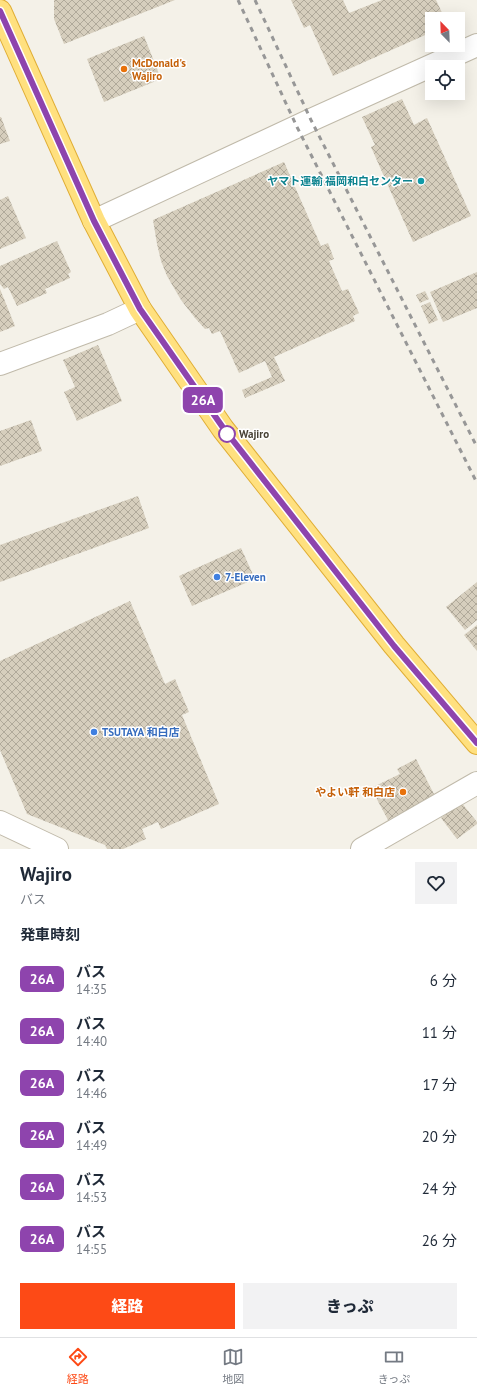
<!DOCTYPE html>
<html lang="ja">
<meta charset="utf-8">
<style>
body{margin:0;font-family:"PT Sans","Noto Sans JP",sans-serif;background:#f2f2f3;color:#1f2937;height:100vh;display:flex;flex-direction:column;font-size:15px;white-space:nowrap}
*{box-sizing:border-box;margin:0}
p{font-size:13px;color:#747a83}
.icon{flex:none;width:22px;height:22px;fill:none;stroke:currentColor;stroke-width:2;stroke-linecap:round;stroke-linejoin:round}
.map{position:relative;height:849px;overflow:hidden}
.panel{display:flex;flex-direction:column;background:#fff;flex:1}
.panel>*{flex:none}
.badge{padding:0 8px;border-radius:6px;font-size:14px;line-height:26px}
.needle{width:26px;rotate:337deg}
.buttons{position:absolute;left:425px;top:12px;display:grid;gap:8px}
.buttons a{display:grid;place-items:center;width:40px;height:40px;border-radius:0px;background:#fff;box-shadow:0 4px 16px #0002;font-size:20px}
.map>.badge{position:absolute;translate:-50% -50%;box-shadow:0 0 0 2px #fff}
h2{padding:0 20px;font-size:15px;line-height:36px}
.round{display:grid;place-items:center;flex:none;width:42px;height:42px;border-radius:0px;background:#f2f2f3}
.headline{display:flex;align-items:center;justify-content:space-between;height:68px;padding:0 20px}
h1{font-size:19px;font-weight:800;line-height:30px}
.button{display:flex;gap:8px;margin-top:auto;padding:8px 20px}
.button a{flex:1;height:46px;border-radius:0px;background:#fd4a16;color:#fff;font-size:16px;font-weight:800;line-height:46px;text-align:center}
.button a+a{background:#f2f2f3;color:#1f2937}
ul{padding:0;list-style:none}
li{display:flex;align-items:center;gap:12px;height:52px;padding:0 20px}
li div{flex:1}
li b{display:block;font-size:15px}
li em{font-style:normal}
li .badge{min-width:44px;font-weight:700;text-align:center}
.dock{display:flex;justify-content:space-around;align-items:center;height:56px;border-top:1px solid #e0e1e3;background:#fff;font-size:11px;color:#747a83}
.dock a{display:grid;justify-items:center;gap:2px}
.dock .selected{color:#fd4a16}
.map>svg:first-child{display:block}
.building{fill:url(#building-cross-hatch)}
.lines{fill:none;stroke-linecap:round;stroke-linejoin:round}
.minor-casing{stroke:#c0baaa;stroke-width:24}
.trunk-casing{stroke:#e0ae36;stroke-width:24}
.minor{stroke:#fff;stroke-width:22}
.trunk{stroke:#ffe07f;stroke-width:22}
.rail{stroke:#979797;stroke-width:3;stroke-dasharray:5 5;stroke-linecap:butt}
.line-casing{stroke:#fff;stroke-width:9}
.line{stroke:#8e44ad;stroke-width:6}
.food-dot{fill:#e8710a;stroke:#fff;stroke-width:1.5}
.culture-dot{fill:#0f9aa8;stroke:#fff;stroke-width:1.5}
.stop-dot{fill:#fff;stroke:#8e44ad;stroke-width:2}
.shop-dot{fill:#3f7fe0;stroke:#fff;stroke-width:1.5}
.labels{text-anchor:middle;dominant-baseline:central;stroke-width:3;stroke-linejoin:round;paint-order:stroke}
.food-label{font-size:11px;font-weight:bold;fill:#c56008;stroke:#fff;text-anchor:start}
.culture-label{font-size:11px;font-weight:bold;fill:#0d838f;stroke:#fff;text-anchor:end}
.stop-label{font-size:11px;font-weight:bold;fill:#484236;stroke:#fff;text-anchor:start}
.shop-label{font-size:11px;font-weight:bold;fill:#366cbe;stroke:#fff;text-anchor:start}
</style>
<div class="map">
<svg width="477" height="849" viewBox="0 0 477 849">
<defs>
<pattern id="building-cross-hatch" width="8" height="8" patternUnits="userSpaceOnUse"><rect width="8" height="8" fill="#d6cebd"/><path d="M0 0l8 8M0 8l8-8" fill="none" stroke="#b0a99a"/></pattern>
</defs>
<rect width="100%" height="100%" fill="#f4f1e8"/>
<path class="building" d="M 54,0 L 175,0 L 64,44 L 54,19 Z
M 291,0 L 343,0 L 349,13 L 382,0 L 436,0 L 445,19 L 432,19 L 432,32 L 333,76 L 310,25 L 304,28 Z
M 144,36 L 161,79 L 104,102 L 87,59 Z
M 402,99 L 414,125 L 427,118 L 471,216 L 413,242 L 371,147 L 375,145 L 362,117 Z
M 0,117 L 1,117 L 10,141 L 0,144 Z
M 284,162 L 321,246 L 328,243 L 334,259 L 329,261 L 342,291 L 348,289 L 359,313 L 353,316 L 355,321 L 274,357 L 285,381 L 245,398 L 242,390 L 272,377 L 265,361 L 239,373 L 220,331 L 212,334 L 209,328 L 205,329 L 195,318 L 181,300 L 167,276 L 161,261 L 157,244 L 153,220 Z
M 8,196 L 26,238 L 0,249 L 0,200 Z
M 57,241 L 71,272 L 68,274 L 70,278 L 45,289 L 47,293 L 17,306 L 8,287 L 4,289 L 0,284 L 0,266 Z
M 477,272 L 477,308 L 443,322 L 430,292 Z
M 0,289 L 15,326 L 0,332 Z
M 425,291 L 429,299 L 420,303 L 416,295 Z
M 430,302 L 438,320 L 429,324 L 421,306 Z
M 98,345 L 122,401 L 77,421 L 64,392 L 75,387 L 63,360 Z
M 31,420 L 42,451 L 0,466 L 0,431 Z
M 138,496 L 149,528 L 0,582 L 0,545 Z
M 241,548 L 255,579 L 192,606 L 179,576 Z
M 477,582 L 477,620 L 465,630 L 446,607 Z
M 130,601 L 165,684 L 175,679 L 189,712 L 182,715 L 219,804 L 161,829 L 158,822 L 142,829 L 146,839 L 123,849 L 107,849 L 105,845 L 27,814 L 0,750 L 0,661 Z
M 477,625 L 477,651 L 464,635 Z
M 416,759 L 435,796 L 388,820 L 371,788 L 400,774 L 397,769 Z
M 461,802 L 477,822 L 477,824 L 457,839 L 441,818 Z"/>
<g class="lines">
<defs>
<path id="minor" d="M 94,221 L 311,120 L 477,45
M 0,364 L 108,324 L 140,309
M 0,822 L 57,849
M 362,849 L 477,783"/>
<path id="trunk" d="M 0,11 L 94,221 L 140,309 L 223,429 L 394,645 L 477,743"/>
</defs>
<use href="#minor" class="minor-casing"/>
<use href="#trunk" class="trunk-casing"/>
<use href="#minor" class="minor"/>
<use href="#trunk" class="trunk"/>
<path class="rail" d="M 238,0 L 297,127 L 477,483
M 255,0 L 311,120 L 477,447"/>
</g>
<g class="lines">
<defs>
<path id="line" d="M 0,11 L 94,221 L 140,309 L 224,429 L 394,646 L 477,743"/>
</defs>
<use href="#line" class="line-casing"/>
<use href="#line" class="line"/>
</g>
<g class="food-dot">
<circle cx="124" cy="69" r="4"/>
<circle cx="403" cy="792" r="4"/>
</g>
<circle class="culture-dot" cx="421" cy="181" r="4"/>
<circle class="stop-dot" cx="227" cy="434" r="8"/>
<g class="shop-dot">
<circle cx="217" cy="577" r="4"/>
<circle cx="94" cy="732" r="4"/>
</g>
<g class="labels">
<g class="food-label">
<text x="132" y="63">McDonald's<tspan x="132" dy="13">Wajiro</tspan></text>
<text x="395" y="792" text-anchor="end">やよい軒 和白店</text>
</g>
<g class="culture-label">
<text x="413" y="181">ヤマト運輸 福岡和白センター</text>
</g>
<g class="stop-label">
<text x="239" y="434">Wajiro</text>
</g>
<g class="shop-label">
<text x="225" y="577">7-Eleven</text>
<text x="102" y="732">TSUTAYA 和白店</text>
</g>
</g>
</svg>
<div class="buttons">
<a><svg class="needle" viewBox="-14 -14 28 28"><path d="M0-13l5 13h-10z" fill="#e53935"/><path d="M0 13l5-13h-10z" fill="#747a83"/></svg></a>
<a><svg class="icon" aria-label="locate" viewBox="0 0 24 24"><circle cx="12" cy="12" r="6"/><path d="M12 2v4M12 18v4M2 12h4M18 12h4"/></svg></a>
</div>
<b class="badge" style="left:203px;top:400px;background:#8e44ad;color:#fff">26A</b>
</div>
<section class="panel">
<div class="headline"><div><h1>Wajiro</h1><p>バス</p></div><a class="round"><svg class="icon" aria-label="heart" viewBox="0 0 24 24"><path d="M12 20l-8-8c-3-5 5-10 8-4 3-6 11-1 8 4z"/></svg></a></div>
<h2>発車時刻</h2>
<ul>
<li><span class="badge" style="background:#8e44ad;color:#fff">26A</span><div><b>バス</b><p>14:35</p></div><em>6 分</em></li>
<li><span class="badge" style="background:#8e44ad;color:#fff">26A</span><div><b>バス</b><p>14:40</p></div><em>11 分</em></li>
<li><span class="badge" style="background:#8e44ad;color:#fff">26A</span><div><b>バス</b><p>14:46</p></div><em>17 分</em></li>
<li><span class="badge" style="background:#8e44ad;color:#fff">26A</span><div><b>バス</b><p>14:49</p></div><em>20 分</em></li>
<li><span class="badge" style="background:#8e44ad;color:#fff">26A</span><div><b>バス</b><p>14:53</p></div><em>24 分</em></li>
<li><span class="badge" style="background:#8e44ad;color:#fff">26A</span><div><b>バス</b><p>14:55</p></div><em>26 分</em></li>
</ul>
<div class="button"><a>経路</a><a>きっぷ</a></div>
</section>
<nav class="dock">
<a class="selected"><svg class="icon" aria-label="directions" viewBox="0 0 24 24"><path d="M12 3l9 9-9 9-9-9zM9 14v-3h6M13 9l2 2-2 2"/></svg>経路</a>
<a><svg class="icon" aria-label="map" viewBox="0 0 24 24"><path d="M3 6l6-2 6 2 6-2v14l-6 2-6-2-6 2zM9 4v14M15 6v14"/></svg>地図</a>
<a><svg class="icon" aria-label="tickets" viewBox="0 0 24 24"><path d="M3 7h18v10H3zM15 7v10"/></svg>きっぷ</a>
</nav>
